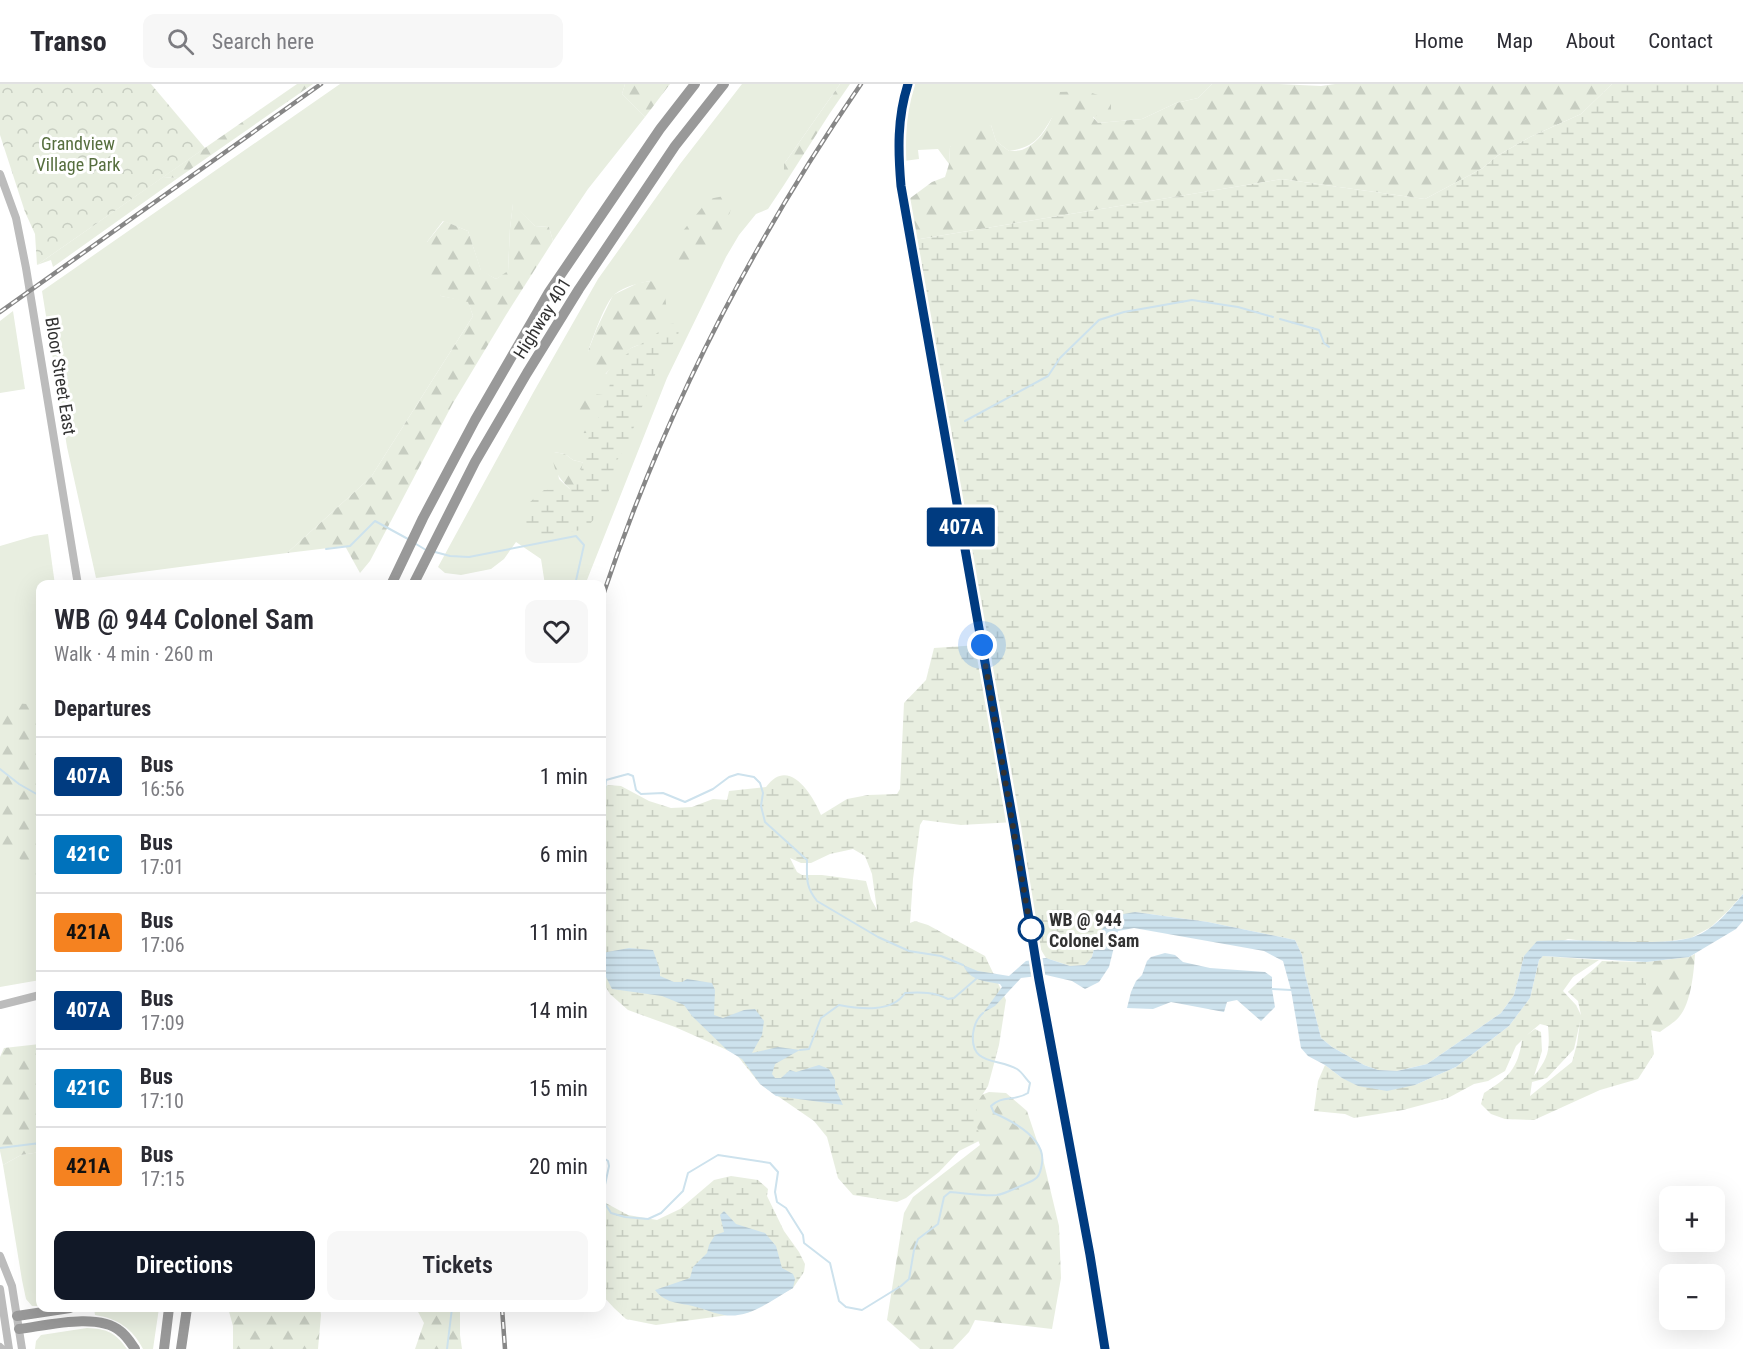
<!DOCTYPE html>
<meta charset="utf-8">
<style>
body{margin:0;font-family:"Roboto Condensed",sans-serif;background:#f7f7f7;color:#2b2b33;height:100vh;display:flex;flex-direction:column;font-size:22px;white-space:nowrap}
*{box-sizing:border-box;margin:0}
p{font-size:20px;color:#7c7c81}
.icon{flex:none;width:33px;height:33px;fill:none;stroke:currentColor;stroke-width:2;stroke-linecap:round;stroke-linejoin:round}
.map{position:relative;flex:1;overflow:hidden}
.drawer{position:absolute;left:36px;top:496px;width:570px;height:732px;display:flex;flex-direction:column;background:#fff;border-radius:12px;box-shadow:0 6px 24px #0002}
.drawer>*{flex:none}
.badge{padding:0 12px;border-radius:4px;font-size:21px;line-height:39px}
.fabs{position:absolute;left:1659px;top:1102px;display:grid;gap:12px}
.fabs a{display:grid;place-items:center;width:66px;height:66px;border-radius:12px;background:#fff;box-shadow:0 6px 24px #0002;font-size:30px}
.you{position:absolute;width:30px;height:30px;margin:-15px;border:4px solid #fff;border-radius:50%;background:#1a73e8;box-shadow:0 0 0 9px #1a73e833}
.map>.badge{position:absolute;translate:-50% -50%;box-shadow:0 0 0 3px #fff}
h2{padding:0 18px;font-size:22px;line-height:54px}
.round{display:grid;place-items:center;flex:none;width:63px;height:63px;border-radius:12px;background:#f7f7f7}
.head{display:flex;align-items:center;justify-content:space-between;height:102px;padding:0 18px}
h1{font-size:28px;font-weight:600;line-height:45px}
.primary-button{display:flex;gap:12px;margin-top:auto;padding:12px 18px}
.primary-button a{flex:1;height:69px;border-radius:12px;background:#111827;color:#fff;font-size:24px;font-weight:600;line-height:69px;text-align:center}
.primary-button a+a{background:#f7f7f7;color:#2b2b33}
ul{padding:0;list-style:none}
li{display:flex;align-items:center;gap:18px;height:78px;padding:0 18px;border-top:2px solid #e1e1e2}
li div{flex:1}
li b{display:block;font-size:22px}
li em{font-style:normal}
li .badge{min-width:66px;font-weight:700;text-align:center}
header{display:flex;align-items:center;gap:36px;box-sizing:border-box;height:84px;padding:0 30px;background:#fff;border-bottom:2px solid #e1e1e2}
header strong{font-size:28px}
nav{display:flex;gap:33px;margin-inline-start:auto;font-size:21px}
.search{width:420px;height:54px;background:#f7f7f7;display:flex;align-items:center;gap:15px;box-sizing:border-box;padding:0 21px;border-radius:12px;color:#7c7c81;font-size:22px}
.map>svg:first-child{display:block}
.green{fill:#e8eee0;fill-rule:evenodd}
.forest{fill:url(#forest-firs)}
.wetland{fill:url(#wetland-marsh);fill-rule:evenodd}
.park{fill:url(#park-crowns)}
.water{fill:url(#water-rules)}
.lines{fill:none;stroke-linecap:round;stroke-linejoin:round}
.stream{stroke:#cde2ed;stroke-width:2}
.secondary{stroke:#bcbcbc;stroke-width:8}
.highway{stroke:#999;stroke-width:10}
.rail-casing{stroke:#878787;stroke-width:4.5}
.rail{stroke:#fff;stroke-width:2;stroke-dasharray:7;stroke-linecap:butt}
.line-casing{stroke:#fff;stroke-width:14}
.line{stroke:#003b80;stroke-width:9}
.walk{stroke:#323232;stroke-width:6;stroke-dasharray:0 10.8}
.stop-dot{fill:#fff;stroke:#003b80;stroke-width:3}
.labels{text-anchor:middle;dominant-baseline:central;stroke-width:6;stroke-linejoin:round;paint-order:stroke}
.park-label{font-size:18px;fill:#566e3e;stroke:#fff}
.street-label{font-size:18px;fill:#323232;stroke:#fff}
.stop-label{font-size:18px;font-weight:bold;fill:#323232;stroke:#fff;text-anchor:start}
</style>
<header>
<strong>Transo</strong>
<div class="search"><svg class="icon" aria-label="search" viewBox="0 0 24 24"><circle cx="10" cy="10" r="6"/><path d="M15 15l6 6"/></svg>Search here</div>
<nav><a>Home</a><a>Map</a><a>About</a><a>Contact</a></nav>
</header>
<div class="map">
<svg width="1743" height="1265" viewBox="0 0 1743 1265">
<defs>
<pattern id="forest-firs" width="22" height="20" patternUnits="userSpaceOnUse" patternTransform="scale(1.5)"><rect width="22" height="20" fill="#e8eee0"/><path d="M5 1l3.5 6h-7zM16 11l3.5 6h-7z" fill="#c7cdc1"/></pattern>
<pattern id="wetland-marsh" width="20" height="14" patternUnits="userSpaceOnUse" patternTransform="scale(1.5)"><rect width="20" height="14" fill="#e8eee0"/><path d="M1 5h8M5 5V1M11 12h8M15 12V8" fill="none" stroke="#c7cdc1"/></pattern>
<pattern id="park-crowns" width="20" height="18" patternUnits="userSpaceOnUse" patternTransform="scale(1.5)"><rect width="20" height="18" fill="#e8eee0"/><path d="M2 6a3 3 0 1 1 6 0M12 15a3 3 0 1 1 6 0" fill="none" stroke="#c7cdc1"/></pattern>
<pattern id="water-rules" width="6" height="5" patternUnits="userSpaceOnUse" patternTransform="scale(1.5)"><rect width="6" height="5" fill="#cde2ed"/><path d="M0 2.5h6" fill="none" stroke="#b0c2cc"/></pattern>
</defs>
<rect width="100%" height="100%" fill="#fff"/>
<path class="green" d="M 340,0 L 625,0 L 622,10 L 645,33 L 588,105 L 553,157 L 549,143 L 535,142 L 513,120 L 510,144 L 508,188 L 496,195 L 481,187 L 468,147 L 443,137 L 427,158 L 441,212 L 468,217 L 473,232 L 371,393 L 287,469 L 96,494 L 67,363 L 42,207 Z
M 742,0 L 840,0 L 784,80 L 784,101 L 768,125 L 756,130 L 739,151 L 726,173 L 667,294 L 585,501 L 545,501 L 541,475 L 516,458 L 504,475 L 491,485 L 461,491 L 445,489 L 438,483 L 533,309 L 598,195 L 680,80 ZM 651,197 L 651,258 C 626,263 620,270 606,290 L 588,267 C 593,254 605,218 615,210 C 625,202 639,199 651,197 ZM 554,368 L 565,370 L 573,376 L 589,380 L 577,412 L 559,395 Z
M 914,0 L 1212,0 L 1198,14 L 1176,19 L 1142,35 L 1098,39 L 1093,32 L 1055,29 C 1041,51 1037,63 1009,67 L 996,57 L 991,41 L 950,63 L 949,80 L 938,65 L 918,66 L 919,75 L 904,77 C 903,51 905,25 914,0 Z
M 163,93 L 178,94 L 53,183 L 51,176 L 37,181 Z
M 13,227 L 25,305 L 0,309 L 0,237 Z
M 48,450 L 55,501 L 40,501 L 40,896 L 0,903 L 0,462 L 34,452 Z
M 40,1068 L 40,1222 L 32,1222 L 26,1215 L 22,1196 L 3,1081 L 21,1071 Z
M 94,1224 L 159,1224 L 153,1265 L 143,1265 C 133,1245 117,1234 95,1231 Z
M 87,1244 C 107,1245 115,1248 127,1265 L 35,1265 L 36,1257 L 41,1251 Z"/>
<path class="forest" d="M 297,0 L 313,0 L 178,94 L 163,93 Z
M 625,0 L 670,0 L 645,33 L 622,10 Z
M 840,0 L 850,0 L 830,29 L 784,101 L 784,80 Z
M 1212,0 L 1279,0 L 1321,2 L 1335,0 L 1612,0 L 1581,30 L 1530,53 L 1497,72 L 1483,84 L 1425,115 L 1282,95 L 914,156 L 909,115 L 932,98 L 945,93 L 949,80 L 950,63 C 963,52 974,43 991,41 L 996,57 L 1009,67 C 1014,67 1020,67 1024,65 C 1046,55 1055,29 1060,8 C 1079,7 1095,6 1111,18 L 1111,28 L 1093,33 L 1098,39 L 1142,35 L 1176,19 L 1198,14 Z
M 724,112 L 732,121 C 727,141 714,166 696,177 C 690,181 680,183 673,185 L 672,177 L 682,148 L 709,115 Z
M 513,119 L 535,142 L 549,143 L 553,157 L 506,231 L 453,319 L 370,477 L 360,489 L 345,462 L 287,469 L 371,393 L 473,232 L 468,218 L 441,212 L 426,190 L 427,158 L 444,137 L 468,147 L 481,186 L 496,195 L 508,187 L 510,144 Z
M 651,197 L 664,206 C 667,223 671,248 652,258 C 641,263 638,258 626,268 C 615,276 610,289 599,294 L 593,292 L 588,267 L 597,244 L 613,211 L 638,199 Z
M 596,310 L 603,311 L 612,316 L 597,349 C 572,352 575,341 575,320 L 582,314 Z
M 554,368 L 565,370 L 573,376 L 589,380 L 577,412 C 564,399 550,388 554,368 Z
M 0,618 L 40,621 L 40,795 L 15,770 L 0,760 Z
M 1695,870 C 1694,887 1691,920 1679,933 C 1674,939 1666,943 1660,948 L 1650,946 L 1639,929 L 1646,878 L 1689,873 Z
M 40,960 L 40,1068 L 21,1071 L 3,1081 L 0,1067 L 0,973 L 4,964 Z
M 989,1008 L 1006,1009 L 1027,1027 L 1043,1075 L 1059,1142 L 1061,1194 L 1052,1245 L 975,1236 L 969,1248 L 953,1265 L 920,1265 L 887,1236 L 904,1129 L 913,1113 L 980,1061 L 968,1031 L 971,1015 Z
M 228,1224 L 320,1224 L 321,1231 L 318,1265 L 233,1265 L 233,1242 Z
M 416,1224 L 460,1224 L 460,1251 L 462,1265 L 415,1265 L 424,1239 Z"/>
<path class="wetland" d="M 1612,0 L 1743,0 L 1743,810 L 1728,827 L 1711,843 L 1691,854 L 1663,858 L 1592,858 L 1568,855 L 1524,872 L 1514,911 L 1501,929 L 1427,980 L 1397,987 L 1378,986 L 1364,981 L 1332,963 L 1321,954 L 1305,890 L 1302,871 L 1295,856 L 1208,838 L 1135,828 L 1097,852 L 1092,873 L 1085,881 L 1070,882 L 1046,874 L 1035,856 L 1015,738 L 961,741 L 923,736 L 920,741 L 913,795 L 910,839 L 915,837 L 928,841 L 985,872 L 1006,916 L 999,961 L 988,1002 L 977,1019 L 976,1039 L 981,1056 L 959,1067 L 939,1088 L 906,1114 L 897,1118 L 853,1111 L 838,1094 L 827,1053 L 814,1037 L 760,1000 L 736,970 L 675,943 L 628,926 L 610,910 L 602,897 L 602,705 L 608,701 L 621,702 L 649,717 L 671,724 L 692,723 L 713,715 L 727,716 L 729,707 L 766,703 C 788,672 812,709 821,731 L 847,715 L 868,711 L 897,710 L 900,705 L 904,619 L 926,596 L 934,564 L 979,561 L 914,156 L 1282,95 L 1425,115 L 1483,84 L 1497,72 L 1530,53 L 1581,30 ZM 853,765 L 865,772 L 872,790 L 877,826 L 871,815 L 866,797 L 822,791 L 802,791 L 797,788 L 790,774 L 801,779 L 811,779 L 830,770 Z
M 680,238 L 678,252 L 659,281 L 627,360 L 616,378 L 605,422 L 590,440 L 582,446 L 531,453 L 524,450 L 524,435 L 530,418 L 544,406 L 572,405 L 579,395 L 589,352 L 605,321 L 612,291 L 624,272 L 670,240 Z
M 1543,872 L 1599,876 L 1573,893 L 1563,907 L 1576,921 L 1581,931 L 1578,917 L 1568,908 C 1579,896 1591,889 1602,877 L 1646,878 L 1646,903 L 1654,970 L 1638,995 L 1600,1006 L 1534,1036 L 1505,1035 L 1491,1030 L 1481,1020 L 1484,1009 C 1508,994 1518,985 1522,956 L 1516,962 L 1505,987 L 1488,997 L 1474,1000 L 1448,1014 L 1403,1026 L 1354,1034 L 1345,1030 L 1314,1027 L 1318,997 L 1325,981 L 1342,994 L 1415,1001 L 1456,983 L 1509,942 L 1530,914 L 1539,876 ZM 1580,938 L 1577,960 L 1572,978 L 1530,1012 L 1532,998 L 1547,994 L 1574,965 ZM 1540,940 L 1548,942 C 1550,965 1549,974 1534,992 L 1542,967 L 1541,948 L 1535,945 L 1527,951 Z
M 731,1092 L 758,1096 L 768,1105 L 767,1112 L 784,1147 L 799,1168 L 805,1180 L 804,1188 L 793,1204 L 750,1228 L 656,1241 L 626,1235 L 614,1224 L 602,1211 L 602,1117 L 628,1131 L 657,1136 L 680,1125 L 714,1096 Z"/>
<path class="park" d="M 0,0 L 151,0 L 205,64 L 37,181 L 35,150 L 25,128 L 0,51 Z"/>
<path class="water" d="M 1743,810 L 1743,837 L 1736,845 L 1689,873 L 1646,878 L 1543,872 L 1539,876 L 1530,914 L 1509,942 L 1456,983 L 1415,1001 L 1387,1007 L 1358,1002 L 1342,994 L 1325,981 L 1308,972 L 1301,964 L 1291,906 L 1283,877 L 1264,867 L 1134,844 L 1118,847 L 1109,883 L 1099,898 L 1085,905 L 1072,897 L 1046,891 L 1021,894 L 995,922 L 983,929 L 1002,903 L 1000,900 C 985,897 970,897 963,881 L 978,887 L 1009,892 L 1026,877 L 1037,875 L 1046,874 L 1070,882 L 1085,881 L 1092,873 L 1097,852 L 1103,844 L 1118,831 L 1135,828 L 1208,838 L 1295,856 L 1302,871 L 1305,890 L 1321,954 L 1332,963 L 1364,981 L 1378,986 L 1397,987 L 1427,980 L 1501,929 L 1514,911 L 1524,872 L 1537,857 C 1571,855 1605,858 1639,858 C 1656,858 1674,858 1690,854 C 1712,848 1729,827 1743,810 Z
M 629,864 L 653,866 L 660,886 L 660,892 L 674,898 L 682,898 L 687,895 L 712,899 L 715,906 L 714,931 L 723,934 L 744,926 L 755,925 L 764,937 L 762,951 L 752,969 L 778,963 L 800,966 L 775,980 L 772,990 L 775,994 L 781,994 L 790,986 L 796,988 L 819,981 L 829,985 L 835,996 L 835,1004 L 843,1021 L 776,1012 L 760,1000 L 742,975 L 727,966 L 692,932 L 684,921 L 662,912 L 612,905 L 602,885 L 602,869 Z
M 1165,869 L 1175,871 L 1183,878 L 1210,884 L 1265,888 L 1272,893 L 1272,905 L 1275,923 L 1261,937 L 1237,916 L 1227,918 L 1224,928 L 1171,918 L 1153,925 L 1127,924 L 1131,908 L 1136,897 L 1142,891 L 1147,877 L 1151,873 Z
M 724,1127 L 736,1140 L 765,1149 L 776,1162 L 782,1184 L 793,1190 L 795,1195 L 793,1204 C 772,1216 749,1235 724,1231 C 712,1229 700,1223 688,1221 C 675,1219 663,1217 655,1206 L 690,1194 L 693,1183 L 707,1169 L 709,1161 L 715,1151 L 724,1148 L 720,1131 Z"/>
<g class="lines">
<path class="stream" d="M 1280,235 L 1319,246 L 1324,259 L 1329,263
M 965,337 L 1048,292 L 1060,274 L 1099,236 L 1124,228 L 1192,216 L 1238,223 L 1273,233
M 416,460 L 426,466
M 326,465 L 350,462 L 375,437 L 408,455
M 435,468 L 450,472 L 469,473 L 576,452 L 584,461 L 575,501
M 0,685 L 19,700 L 40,712
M 602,706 L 605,706 L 606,696 L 628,690 L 633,692 L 636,706 L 641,710 L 663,709 L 685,718 L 713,705 L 729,693 L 738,690 L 754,693 L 760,699 L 763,709 L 761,722 L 765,738 L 807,776 C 807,793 805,802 817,817 L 878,853 L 909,867 L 941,872 L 963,881
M 1272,905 L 1291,906
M 800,966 L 809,965 L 821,934 L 839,921 C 860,925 892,929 905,909 C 921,908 935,908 948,915 L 954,914 L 976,895
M 0,1064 L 40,1059
M 602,1073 L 608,1077 L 609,1082 L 602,1115 L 611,1129 L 625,1133 L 648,1135 L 661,1129 L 683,1107 L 688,1089 L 718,1071 L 770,1079 L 778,1088 L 775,1108 L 777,1118 L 786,1124 L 803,1151 L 804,1159 L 830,1179 L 839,1217 L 846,1223 L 862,1226 L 901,1202 L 909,1195 L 914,1166 L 918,1155 L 938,1140 L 944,1113 L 950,1108 C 965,1109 982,1112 997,1111 C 1005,1110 1015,1104 1023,1101 C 1037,1095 1040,1094 1042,1079 C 1046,1054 1012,1037 994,1029 L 991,1022 C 1002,1011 1014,1018 1028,1009 L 1030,999 C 1026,995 1022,988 1017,985 C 999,974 970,982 973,950 C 974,942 977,934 983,929
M 447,1265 L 452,1224"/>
<path class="secondary" d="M 908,0 C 897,33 898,68 901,102 C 949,365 993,628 1038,891 C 1060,1016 1086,1140 1105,1265
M 0,90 L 16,134 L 26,184 L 78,501
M 0,921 L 40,911
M 0,1172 L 12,1202 L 22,1265
M 0,1205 L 9,1265
M 0,1263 L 2,1265"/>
<path class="highway" d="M 391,501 L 423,434 L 475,336 L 549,208 L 660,45 L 695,0
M 413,501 L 475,378 L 527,289 L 579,205 L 675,62 L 724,0
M 17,1232 L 70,1224
M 19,1245 C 45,1242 98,1228 120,1247 C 126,1251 131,1259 135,1265
M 164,1265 L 169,1224
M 181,1265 L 187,1224"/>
<defs>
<path id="rail" d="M 0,228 L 321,0
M 602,514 C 664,329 750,161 861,0
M 502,1224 L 505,1265"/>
</defs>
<use href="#rail" class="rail-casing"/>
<use href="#rail" class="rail"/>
</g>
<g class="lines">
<defs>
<path id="line" d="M 908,0 C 897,34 898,67 901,102 L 1014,743 L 1039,896 L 1090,1171 L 1105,1265"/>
</defs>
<use href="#line" class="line-casing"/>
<use href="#line" class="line"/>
<path class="walk" d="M 982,561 L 1031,848 L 1031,845"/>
</g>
<circle class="stop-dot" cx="1031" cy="845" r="12"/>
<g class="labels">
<g class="park-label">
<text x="78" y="59">Grandview<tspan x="78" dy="21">Village Park</tspan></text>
</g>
<g class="street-label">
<text transform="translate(542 234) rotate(-58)">Highway 401</text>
<text transform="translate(61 292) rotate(81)">Bloor Street East</text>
</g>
<g class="stop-label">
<text x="1049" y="835">WB @ 944<tspan x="1049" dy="21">Colonel Sam</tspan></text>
</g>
</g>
</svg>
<div class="fabs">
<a>+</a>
<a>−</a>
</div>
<div class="you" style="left:982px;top:561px"></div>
<b class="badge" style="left:961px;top:443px;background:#003b80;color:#fff">407A</b>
<section class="drawer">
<div class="head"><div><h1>WB @ 944 Colonel Sam</h1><p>Walk · 4 min · 260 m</p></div><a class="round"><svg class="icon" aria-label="heart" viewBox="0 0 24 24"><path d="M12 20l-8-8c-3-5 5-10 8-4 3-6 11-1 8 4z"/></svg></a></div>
<h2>Departures</h2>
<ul>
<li><span class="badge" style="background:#003b80;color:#fff">407A</span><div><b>Bus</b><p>16:56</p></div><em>1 min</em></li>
<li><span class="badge" style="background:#0072bc;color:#fff">421C</span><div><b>Bus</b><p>17:01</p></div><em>6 min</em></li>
<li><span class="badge" style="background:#f58220;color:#111">421A</span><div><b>Bus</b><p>17:06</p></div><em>11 min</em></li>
<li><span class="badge" style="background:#003b80;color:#fff">407A</span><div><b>Bus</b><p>17:09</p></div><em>14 min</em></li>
<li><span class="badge" style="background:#0072bc;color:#fff">421C</span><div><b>Bus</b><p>17:10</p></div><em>15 min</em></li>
<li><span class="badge" style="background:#f58220;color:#111">421A</span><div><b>Bus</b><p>17:15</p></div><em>20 min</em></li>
</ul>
<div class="primary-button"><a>Directions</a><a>Tickets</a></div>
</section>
</div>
